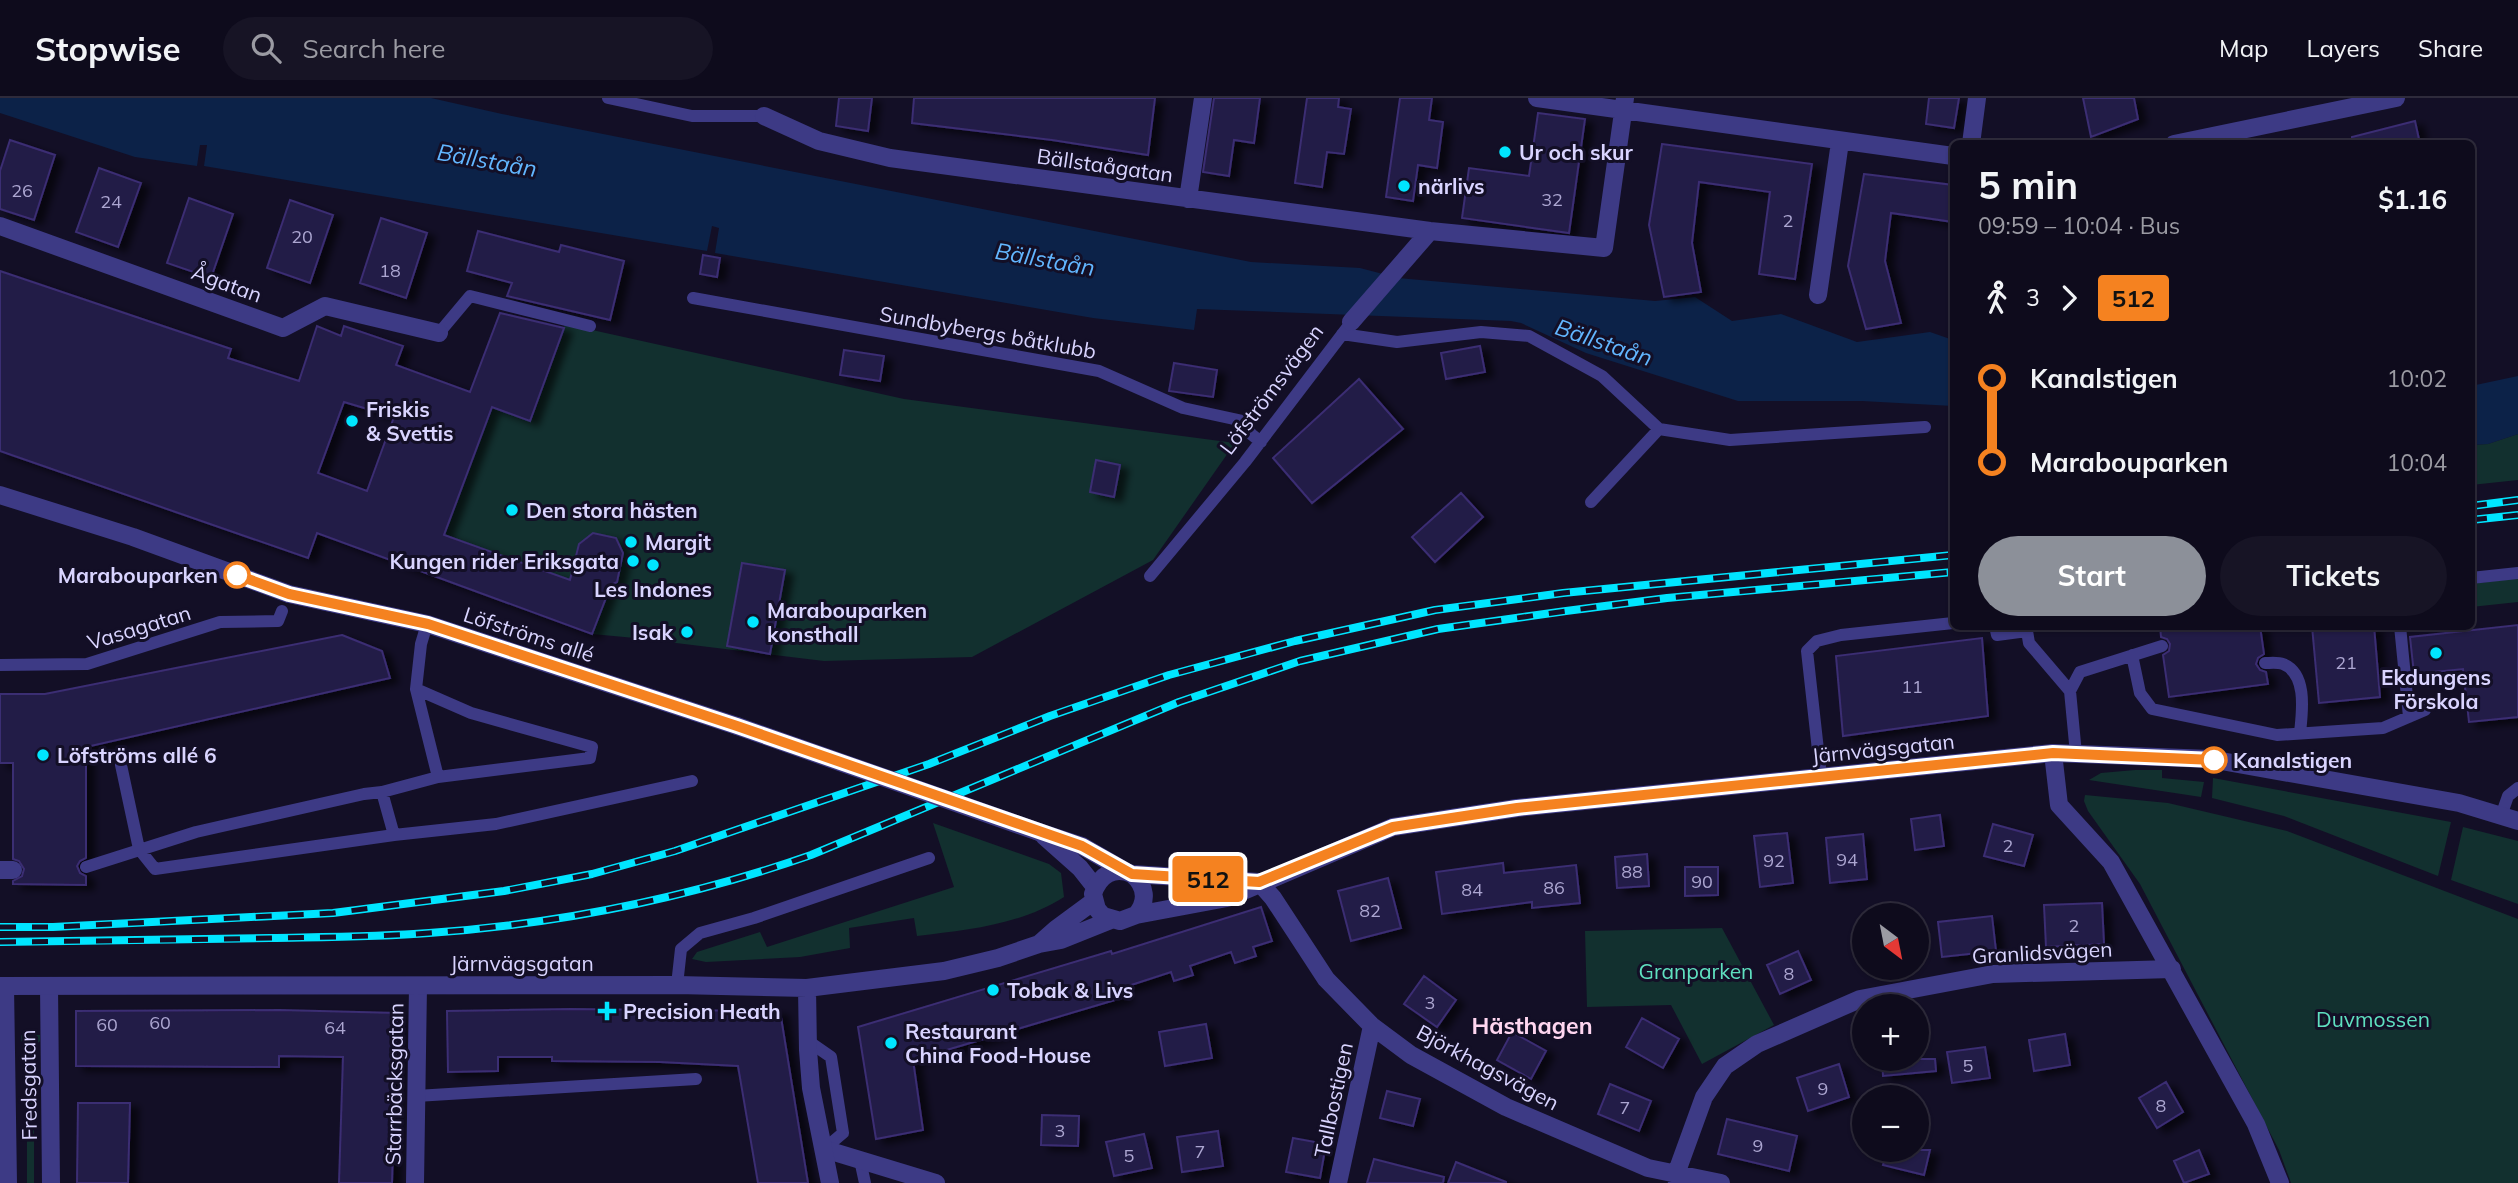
<!DOCTYPE html>
<meta charset="utf-8">
<style>
body{margin:0;font-family:Mulish,sans-serif;background:#171425;color:#f1f3f6;height:100vh;display:flex;flex-direction:column;font-size:26px;white-space:nowrap}
*{box-sizing:border-box;margin:0}
p{font-size:23px;color:#9b9ba3}
.icon{flex:none;width:38px;height:38px;fill:none;stroke:currentColor;stroke-width:2;stroke-linecap:round;stroke-linejoin:round}
.map{position:relative;flex:1;overflow:hidden}
.details{position:absolute;left:1950px;top:42px;width:525px;height:490px;display:flex;flex-direction:column;background:#0e0b1c;border-radius:10px;box-shadow:0 2px 5px #0004,0 0 0 2px #2e2b3b}
.details>*{flex:none}
.badge{padding:0 14px;border-radius:5px;font-size:24px;line-height:46px}
.needle{width:46px;rotate:148deg}
.tools{position:absolute;left:1852px;top:805px;display:grid;gap:14px}
.tools a{display:grid;place-items:center;width:77px;height:77px;border-radius:50%;background:#0e0b1c;box-shadow:0 2px 5px #0004,0 0 0 2px #2e2b3b;font-size:35px}
.map>.badge{position:absolute;translate:-50% -50%;box-shadow:0 0 0 4px #fff}
.legs{display:flex;align-items:center;gap:10px;height:77px;padding:0 28px;font-size:23px}
.legs p{margin-inline-start:auto}
.head{display:flex;align-items:center;justify-content:space-between;height:119px;padding:0 28px}
h1{font-size:38px;font-weight:700;line-height:52px}
.primary-button{display:flex;gap:14px;margin-top:auto;padding:14px 28px}
.primary-button a{flex:1;height:80px;border-radius:42px;background:#8c9099;color:#fff;font-size:28px;font-weight:700;line-height:80px;text-align:center}
.primary-button a+a{background:#171425;color:#f1f3f6}
ul{padding:0 28px;list-style:none}
li{display:flex;align-items:center;gap:24px;height:84px;font-size:26px}
li i{display:grid;place-items:center;width:10px;height:100%;margin:0 9px;background:currentColor}
li i::after{content:'';width:18px;height:18px;margin:-9px;border:5px solid;border-radius:50%;background:#0e0b1c}
li p{margin-inline-start:auto}
li:first-child i{background:linear-gradient(#0000 50%,currentColor 0)}
li:last-child i{background:linear-gradient(currentColor 50%,#0000 0)}
header{display:flex;align-items:center;gap:42px;box-sizing:border-box;height:98px;padding:0 35px;background:#0e0b1c;border-bottom:2px solid #2e2b3b}
header strong{font-size:33px}
nav{display:flex;gap:38px;margin-inline-start:auto;font-size:24px}
.search{width:490px;height:63px;background:#171425;display:flex;align-items:center;gap:18px;box-sizing:border-box;padding:0 24px;border-radius:38px;color:#9b9ba3;font-size:26px}
.map>svg:first-child{display:block}
.green{fill:#12302f}
.water{fill:#0c2248}
.building{fill:#241b47;stroke:#3b2d73;stroke-width:2;fill-rule:evenodd;filter:url(#shadow)}
.lines{fill:none;stroke-linecap:round;stroke-linejoin:round}
.service{stroke:#3d3a85;stroke-width:12}
.minor{stroke:#3d3a85;stroke-width:18}
.tertiary{stroke:#3d3a85;stroke-width:18}
.rail-casing{stroke:#00e5ff;stroke-width:8}
.rail{stroke:#130f26;stroke-width:5;stroke-dasharray:16;stroke-linecap:butt}
.minor-bridge{stroke:#3d3a85;stroke-width:18}
.line-1-casing{stroke:#fff;stroke-width:16}
.line-1{stroke:#f58220;stroke-width:10}
.poi-dot{fill:#00e5ff;stroke:#130f26;stroke-width:2.5}
.stop-1-dot{fill:#fff;stroke:#f58220;stroke-width:3.5}
.labels{text-anchor:middle;dominant-baseline:central;stroke-width:6;stroke-linejoin:round;paint-order:stroke}
.number-label{font-size:18px;fill:#aca6d1}
.poi-label{font-size:21px;font-weight:bold;fill:#d9d4ff;stroke:#130f26;text-anchor:start}
.street-label{font-size:21px;fill:#d9d4ff;stroke:#130f26}
.stop-label{font-size:21px;font-weight:bold;fill:#d9d4ff;stroke:#130f26;text-anchor:end}
.park-label{font-size:21px;fill:#5fe0c0;stroke:#130f26}
.water-label{font-size:23px;font-style:italic;fill:#62b6ff;stroke:#130f26}
.neighbourhood-label{font-size:23px;font-weight:bold;fill:#ffd6f0;stroke:#130f26}
</style>
<header>
<strong>Stopwise</strong>
<div class="search"><svg class="icon" aria-label="search" viewBox="0 0 24 24"><circle cx="10" cy="10" r="6"/><path d="M15 15l6 6"/></svg>Search here</div>
<nav><a>Map</a><a>Layers</a><a>Share</a></nav>
</header>
<div class="map">
<svg width="2518" height="1085" viewBox="0 0 2518 1085">
<defs>
<filter id="shadow"><feDropShadow dx="8" dy="4.5" stdDeviation="3.5" flood-color="#0009"/></filter>
</defs>
<rect width="100%" height="100%" fill="#130f26"/>
<path class="green" d="M 565,226 L 904,301 L 1235,345 L 1153,462 L 972,559 L 824,563 L 635,540 L 592,536 L 607,497 L 617,484 L 623,455 L 616,440 L 593,435 L 579,446 L 571,483 L 444,437 L 492,309 L 530,322 Z
M 2518,336 L 2518,382 L 2471,387 L 2471,347 L 2488,346 Z
M 2518,480 L 2518,504 L 2471,509 L 2471,486 Z
M 2135,672 L 2162,672 L 2162,680 L 2204,684 L 2201,699 L 2089,682 L 2101,675 Z
M 2213,680 L 2451,724 L 2438,778 L 2284,718 L 2212,700 Z
M 2085,697 L 2168,705 L 2287,733 L 2518,821 L 2518,1085 L 2291,1085 L 2279,1052 L 2140,786 L 2088,713 L 2084,703 Z
M 933,725 L 1049,766 L 1061,775 L 1064,799 C 1020,827 968,832 917,838 L 914,820 L 849,830 L 850,850 L 800,859 L 706,864 L 692,861 L 697,854 L 760,834 L 767,849 L 954,789 Z
M 2463,729 L 2518,743 L 2518,806 L 2451,782 Z
M 1722,830 L 1774,927 L 1702,966 L 1671,907 L 1587,909 L 1585,833 Z
M 21,937 L 40,937 L 40,943 L 34,949 L 34,1085 L 27,1085 L 27,948 L 21,943 Z"/>
<path class="water" d="M 0,0 L 431,0 L 502,16 L 1251,164 L 1360,170 L 1398,180 L 1655,203 L 1695,199 L 1732,223 L 1781,216 L 1857,244 L 1930,234 L 1953,242 L 1953,308 L 1862,303 L 1738,303 L 1586,255 L 1521,225 L 1511,223 L 1197,211 L 1194,232 L 1093,220 L 715,155 L 719,130 L 712,128 L 707,153 L 204,68 L 207,47 L 200,47 L 197,68 L 135,59 L 0,15 Z
M 2518,278 L 2518,336 L 2488,346 L 2471,347 L 2471,288 Z"/>
<path class="building" d="M 839,0 L 872,0 L 868,33 L 836,28 Z
M 914,0 L 1155,0 L 1148,57 L 1052,42 L 912,25 Z
M 1214,0 L 1260,0 L 1254,45 L 1234,42 L 1229,78 L 1203,74 Z
M 1307,0 L 1339,0 L 1338,9 L 1351,11 L 1344,56 L 1327,54 L 1322,89 L 1295,85 Z
M 1400,0 L 1432,0 L 1429,22 L 1443,24 L 1437,70 L 1418,67 L 1413,103 L 1386,99 Z
M 1929,0 L 1959,0 L 1954,30 L 1926,26 Z
M 2083,0 L 2134,0 L 2138,21 L 2091,39 Z
M 1538,15 L 1585,21 L 1569,135 L 1462,120 L 1469,70 L 1529,78 Z
M 2415,23 L 2420,46 L 2352,46 L 2352,39 Z
M 10,42 L 55,57 L 34,122 L 0,111 L 0,73 Z
M 1662,46 L 1812,66 L 1795,181 L 1759,176 L 1770,94 L 1699,84 L 1692,145 L 1701,194 L 1664,199 L 1649,127 Z
M 99,70 L 141,85 L 118,149 L 76,134 Z
M 1864,76 L 1953,87 L 1953,124 L 1891,115 L 1885,163 L 1901,225 L 1866,231 L 1848,168 Z
M 189,100 L 233,116 L 211,180 L 167,165 Z
M 290,102 L 333,117 L 310,185 L 267,170 Z
M 381,120 L 427,135 L 406,200 L 360,185 Z
M 478,133 L 559,154 L 561,147 L 624,163 L 610,222 L 507,198 L 512,185 L 467,173 Z
M 703,157 L 720,160 L 717,179 L 700,176 Z
M 0,173 L 231,251 L 228,260 L 299,283 L 317,228 L 341,238 L 344,228 L 403,248 L 396,267 L 470,294 L 500,215 L 564,230 L 530,323 L 492,309 L 444,437 L 570,482 L 579,446 L 593,435 L 616,440 L 623,455 L 617,484 L 611,487 L 592,536 L 317,435 L 308,460 L 0,353 ZM 344,304 L 394,319 L 367,393 L 318,375 Z
M 1480,248 L 1485,274 L 1446,281 L 1441,255 Z
M 844,252 L 884,258 L 880,283 L 840,277 Z
M 1174,265 L 1217,272 L 1213,299 L 1169,293 Z
M 1359,281 L 1403,331 L 1312,405 L 1273,360 Z
M 1096,362 L 1120,367 L 1114,399 L 1090,394 Z
M 1461,395 L 1483,419 L 1435,464 L 1412,439 Z
M 742,465 L 785,472 L 770,556 L 727,548 Z
M 2518,527 L 2518,619 L 2469,624 L 2463,571 L 2414,576 L 2410,539 Z
M 2160,528 L 2260,528 L 2264,556 L 2258,560 L 2256,566 L 2260,572 L 2266,574 L 2268,586 L 2169,599 L 2163,557 L 2169,553 L 2170,546 L 2167,541 L 2161,539 Z
M 2312,528 L 2374,528 L 2380,599 L 2319,605 Z
M 342,537 L 382,553 L 390,580 L 86,649 L 86,760 L 80,763 L 77,768 L 80,775 L 86,778 L 86,787 L 13,786 L 13,783 L 22,778 L 24,771 L 19,763 L 13,761 L 13,665 L 0,665 L 0,596 L 45,596 Z
M 1982,540 L 1988,618 L 1843,638 L 1836,558 Z
M 1940,717 L 1944,748 L 1915,752 L 1911,721 Z
M 1993,726 L 2033,737 L 2024,768 L 1984,758 Z
M 1787,735 L 1793,785 L 1760,789 L 1754,738 Z
M 1863,736 L 1867,781 L 1830,785 L 1826,740 Z
M 1647,756 L 1649,788 L 1617,790 L 1615,759 Z
M 1503,765 L 1504,775 L 1576,767 L 1580,805 L 1532,810 L 1532,804 L 1442,816 L 1436,774 Z
M 1685,769 L 1718,769 L 1718,797 L 1685,798 Z
M 1388,780 L 1401,830 L 1351,843 L 1338,793 Z
M 2102,805 L 2104,846 L 2046,849 L 2044,807 Z
M 1261,809 L 1272,843 L 1253,849 L 1256,858 L 1235,865 L 1231,854 L 1190,868 L 1193,877 L 1174,883 L 1171,874 L 1122,890 L 1125,899 L 913,962 L 923,1032 L 876,1041 L 858,929 L 1111,853 L 1112,856 Z
M 1992,818 L 1996,853 L 1942,859 L 1938,824 Z
M 1798,853 L 1811,882 L 1780,896 L 1767,867 Z
M 1424,878 L 1456,902 L 1437,929 L 1404,906 Z
M 571,911 L 780,913 L 808,1085 L 758,1085 L 738,968 L 660,964 L 552,963 L 552,959 L 498,959 L 498,973 L 448,974 L 447,913 Z
M 280,912 L 397,915 L 392,1085 L 339,1085 L 343,959 L 279,958 L 279,969 L 76,968 L 76,913 Z
M 1642,920 L 1679,941 L 1663,970 L 1626,949 Z
M 1206,926 L 1212,960 L 1165,968 L 1159,934 Z
M 1512,934 L 1546,953 L 1531,981 L 1497,962 Z
M 2065,936 L 2070,967 L 2034,973 L 2029,942 Z
M 1985,949 L 1990,980 L 1952,985 L 1947,954 Z
M 1882,961 L 1935,961 L 1936,973 L 1883,978 Z
M 1839,966 L 1849,999 L 1808,1013 L 1797,980 Z
M 2166,984 L 2183,1014 L 2157,1030 L 2139,1000 Z
M 1610,986 L 1651,1003 L 1639,1033 L 1598,1016 Z
M 1387,993 L 1420,1001 L 1413,1028 L 1380,1020 Z
M 78,1005 L 130,1005 L 128,1085 L 77,1085 Z
M 1042,1017 L 1079,1018 L 1078,1048 L 1041,1047 Z
M 1727,1021 L 1797,1038 L 1789,1073 L 1718,1056 Z
M 1218,1033 L 1223,1068 L 1182,1074 L 1177,1039 Z
M 1144,1036 L 1152,1070 L 1114,1078 L 1106,1044 Z
M 1293,1040 L 1326,1046 L 1320,1080 L 1286,1074 Z
M 1887,1052 L 1930,1052 L 1924,1077 L 1883,1067 Z
M 2199,1052 L 2209,1076 L 2184,1085 L 2174,1063 Z
M 1374,1061 L 1444,1079 L 1443,1085 L 1367,1085 Z
M 1456,1064 L 1506,1084 L 1506,1085 L 1448,1085 Z"/>
<g class="lines">
<path class="service" d="M 608,0 L 692,18 L 764,18
M 693,200 L 1099,273 L 1183,310 L 1243,323 L 1251,336 L 1261,344
M 439,235 L 470,198 L 590,228
M 1342,236 L 1397,244 L 1481,234 L 1529,238 L 1602,278 L 1659,331 L 1730,342 L 1925,329
M 1591,404 L 1659,331
M 1150,478 L 1245,364 L 1347,230
M 2471,480 L 2518,475
M 1995,528 L 1997,537 L 2027,533 L 2029,545 L 2070,593
M 2400,528 L 2409,619
M 2132,557 L 2140,595 L 2152,611 L 2277,637 L 2383,630 L 2425,612
M 2265,565 C 2270,565 2278,564 2283,566 C 2308,576 2302,615 2300,635
M 0,567 L 87,566 L 220,524 L 278,523 L 282,513
M 416,591 L 438,679
M 2076,656 L 2070,593 L 2080,574 L 2162,548
M 121,667 L 139,751 L 155,771 L 394,737 L 496,726 L 692,683
M 1821,679 L 1807,553 L 1817,543 L 1841,537 L 1953,525
M 382,694 L 394,737
M 2501,718 L 2508,698 L 2518,690
M 86,769 L 196,734 L 364,696 L 382,694 L 438,679 L 590,660 L 592,649 L 471,615 L 416,591 L 421,546 L 427,526
M 677,887 L 681,851 L 700,835 L 754,820 L 929,760
M 808,943 L 831,959 L 843,1035 L 824,1051
M 416,998 L 696,981
M 860,1062 L 865,1085"/>
<path class="minor" d="M 1537,0 L 1953,58
M 764,18 L 819,43 L 890,60 L 1430,133 L 1604,150 L 1625,0
M 1971,46 L 1977,0
M 2174,46 L 2396,0
M 1188,101 L 1203,0
M 0,128 L 283,230 L 325,208 L 439,235
M 1818,197 L 1840,44
M 1351,224 L 1430,133
M 0,397 L 133,439 L 289,496 L 427,526 L 737,628
M 2053,655 L 2059,707 L 2111,764 L 2256,1026 L 2280,1085
M 1039,734 L 1082,748 L 1125,773
M 1044,738 L 1080,770 L 1095,789
M 0,772 L 13,772
M 1259,784 L 1273,800 L 1326,881 L 1372,928 L 1411,957 L 1506,1009 L 1648,1070 L 1721,1085
M 5,888 L 8,1085
M 49,888 L 51,1085
M 824,1051 L 936,1085
M 415,1085 L 418,888
M 1338,1085 L 1372,928
M 1677,1085 L 1676,1076 L 1704,999 L 1725,968 L 1757,946 L 1860,901 L 1993,876 L 2172,871"/>
<path class="tertiary" d="M 1132,776 C 1146,788 1148,803 1136,817
M 1259,784 L 1132,776 C 1114,768 1099,777 1093,796 L 1097,811 L 1103,818 L 1120,823 L 1136,817 L 1227,800 L 1393,729 L 1517,710 L 2053,655 L 2210,661 L 2459,705 L 2518,723
M 1039,846 L 1056,831 L 1094,803
M 0,888 L 677,887 L 807,890 L 944,873 L 998,860 L 1039,846 L 1061,842 L 1111,822
M 807,890 L 808,952 L 811,990 L 830,1085"/>
<defs>
<path id="rail" d="M 2471,408 L 2518,402
M 2471,422 L 2518,417
M 0,829 L 53,829 L 333,815 L 504,793 L 592,776 L 675,753 L 929,666 L 1050,618 L 1169,577 L 1295,543 L 1435,512 L 1563,495 L 1953,457
M 0,844 C 90,843 180,842 270,840 C 323,839 376,839 429,835 C 558,826 688,800 811,757 L 1179,604 L 1300,563 L 1438,531 L 1566,513 L 1667,500 L 1953,474"/>
</defs>
<use href="#rail" class="rail-casing"/>
<use href="#rail" class="rail"/>
<path class="minor-bridge" d="M 737,628 L 1039,734"/>
</g>
<g class="lines">
<defs>
<path id="line-1" d="M 237,477 L 289,496 L 428,526 L 737,628 L 1082,748 L 1132,776 L 1259,784 L 1393,729 L 1517,710 L 2053,655 L 2214,662"/>
</defs>
<use href="#line-1" class="line-1-casing"/>
<use href="#line-1" class="line-1"/>
</g>
<g class="poi-dot">
<circle cx="1505" cy="54" r="7"/>
<circle cx="1404" cy="88" r="7"/>
<circle cx="352" cy="323" r="7"/>
<circle cx="512" cy="412" r="7"/>
<circle cx="631" cy="444" r="7"/>
<circle cx="633" cy="463" r="7"/>
<circle cx="653" cy="467" r="7"/>
<circle cx="753" cy="524" r="7"/>
<circle cx="687" cy="534" r="7"/>
<circle cx="2436" cy="555" r="7"/>
<circle cx="43" cy="657" r="7"/>
<circle cx="993" cy="892" r="7"/>
<path d="M603.5 902.5h7v7h7v7h-7v7h-7v-7h-7v-7h7z"/>
<circle cx="891" cy="945" r="7"/>
</g>
<g class="stop-1-dot">
<circle cx="237" cy="477" r="12"/>
<circle cx="2214" cy="662" r="12"/>
</g>
<g class="labels">
<g class="number-label">
<text x="22" y="92">26</text>
<text x="1552" y="101">32</text>
<text x="111" y="103">24</text>
<text x="1788" y="122">2</text>
<text x="302" y="138">20</text>
<text x="390" y="172">18</text>
<text x="2346" y="564">21</text>
<text x="1912" y="588">11</text>
<text x="2008" y="747">2</text>
<text x="1847" y="761">94</text>
<text x="1774" y="762">92</text>
<text x="1632" y="773">88</text>
<text x="1702" y="783">90</text>
<text x="1554" y="789">86</text>
<text x="1472" y="791">84</text>
<text x="1370" y="812">82</text>
<text x="2074" y="827">2</text>
<text x="1789" y="875">8</text>
<text x="1430" y="904">3</text>
<text x="160" y="924">60</text>
<text x="107" y="926">60</text>
<text x="335" y="929">64</text>
<text x="1968" y="967">5</text>
<text x="1823" y="990">9</text>
<text x="2161" y="1007">8</text>
<text x="1625" y="1009">7</text>
<text x="1060" y="1032">3</text>
<text x="1758" y="1047">9</text>
<text x="1200" y="1053">7</text>
<text x="1129" y="1057">5</text>
</g>
<g class="poi-label">
<text x="1519" y="54">Ur och skur</text>
<text x="1418" y="88">närlivs</text>
<text x="366" y="311">Friskis<tspan x="366" dy="24">&amp; Svettis</tspan></text>
<text x="526" y="412">Den stora hästen</text>
<text x="645" y="444">Margit</text>
<text x="619" y="463" text-anchor="end">Kungen rider Eriksgata</text>
<text x="653" y="491" text-anchor="middle">Les Indones</text>
<text x="767" y="512">Marabouparken<tspan x="767" dy="24">konsthall</tspan></text>
<text x="673" y="534" text-anchor="end">Isak</text>
<text x="2436" y="579" text-anchor="middle">Ekdungens<tspan x="2436" dy="24">Förskola</tspan></text>
<text x="57" y="657">Löfströms allé 6</text>
<text x="1007" y="892">Tobak &amp; Livs</text>
<text x="623" y="913">Precision Heath</text>
<text x="905" y="933">Restaurant<tspan x="905" dy="24">China Food-House</tspan></text>
</g>
<g class="street-label">
<text transform="translate(1105 67) rotate(8)">Bällstaågatan</text>
<text transform="translate(227 185) rotate(20)">Ågatan</text>
<text transform="translate(988 234) rotate(10)">Sundbybergs båtklubb</text>
<text transform="translate(1271 291) rotate(-53)">Löfströmsvägen</text>
<text transform="translate(139 529) rotate(-17)">Vasagatan</text>
<text transform="translate(529 536) rotate(18)">Löfströms allé</text>
<text transform="translate(1883 650) rotate(-6)">Järnvägsgatan</text>
<text transform="translate(2042 854) rotate(-3)">Granlidsvägen</text>
<text x="522" y="865">Järnvägsgatan</text>
<text transform="translate(1488 969) rotate(28)">Björkhagsvägen</text>
<text transform="translate(394 986) rotate(-89)">Starrbäcksgatan</text>
<text transform="translate(28 987) rotate(-91)">Fredsgatan</text>
<text transform="translate(1333 1002) rotate(-78)">Tallbostigen</text>
</g>
<g class="stop-label">
<text x="218" y="477">Marabouparken</text>
<text x="2233" y="662" text-anchor="start">Kanalstigen</text>
</g>
<g class="park-label">
<text x="1696" y="873">Granparken</text>
<text x="2373" y="921">Duvmossen</text>
</g>
<g class="water-label">
<text transform="translate(487 62) rotate(10)">Bällstaån</text>
<text transform="translate(1045 161) rotate(10)">Bällstaån</text>
<text transform="translate(1604 244) rotate(19)">Bällstaån</text>
</g>
<g class="neighbourhood-label">
<text x="1532" y="927">Hästhagen</text>
</g>
</g>
</svg>
<div class="tools">
<a><svg class="needle" viewBox="-14 -14 28 28"><path d="M0-13l5 13h-10z" fill="#e53935"/><path d="M0 13l5-13h-10z" fill="#9b9ba3"/></svg></a>
<a>+</a>
<a>−</a>
</div>
<b class="badge" style="left:1208px;top:781px;background:#f58220;color:#111">512</b>
<section class="details">
<div class="head"><div><h1>5 min</h1><p>09:59 – 10:04 · Bus</p></div><b>$1.16</b></div>
<div class="legs"><svg class="icon" aria-label="walk" viewBox="0 0 24 24"><circle cx="13" cy="4" r="2"/><path d="M13 8l-2 6 4 7M11 14l-3 7M7 12l3-4h3l4 4"/></svg>3<svg class="icon" aria-label="forward" viewBox="0 0 24 24"><path d="M9 5l7 7-7 7"/></svg><b class="badge" style="background:#f58220;color:#111">512</b></div>
<ul>
<li><i style="color:#f58220"></i><b>Kanalstigen</b><p>10:02</p></li>
<li><i style="color:#f58220"></i><b>Marabouparken</b><p>10:04</p></li>
</ul>
<div class="primary-button"><a>Start</a><a>Tickets</a></div>
</section>
</div>
